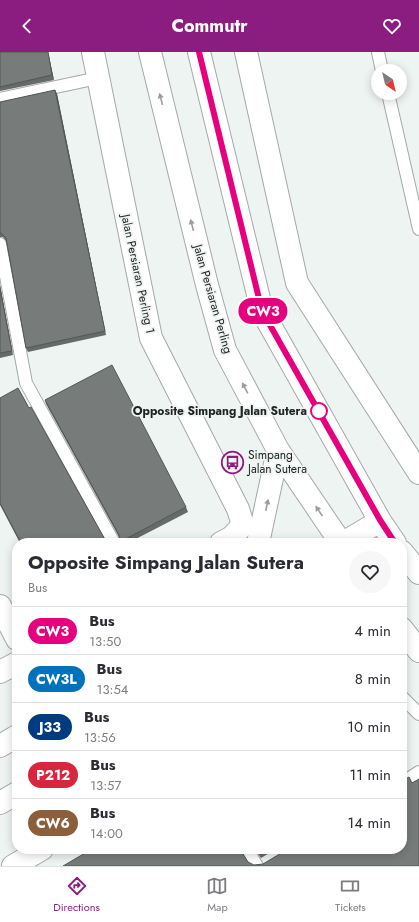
<!DOCTYPE html>
<style>
body{margin:0;font-family:Jost,sans-serif;background:#f7f7f7;color:#2b2b33;height:100vh;display:flex;flex-direction:column;font-size:15px;white-space:nowrap}
*{box-sizing:border-box;margin:0}
p{font-size:13px;color:#7c7c81}
.icon{flex:none;width:22px;height:22px;fill:none;stroke:currentColor;stroke-width:2;stroke-linecap:round;stroke-linejoin:round}
.map{position:relative;flex:1;overflow:hidden}
.side{position:absolute;left:12px;top:486px;width:395px;height:316px;display:flex;flex-direction:column;background:#fff;border-radius:16px;box-shadow:0 2px 10px #0003}
.side>*{flex:none}
.badge{padding:0 8px;border-radius:13px;font-size:14px;line-height:26px}
.needle{width:26px;rotate:145deg}
.tools{position:absolute;left:371px;top:12px;display:grid;gap:8px}
.tools a{display:grid;place-items:center;width:36px;height:36px;border-radius:50%;background:#fff;box-shadow:0 2px 10px #0003;font-size:20px}
.map>.badge{position:absolute;translate:-50% -50%;box-shadow:0 0 0 2px #fff}
.round{display:grid;place-items:center;flex:none;width:42px;height:42px;border-radius:21px;background:#f7f7f7}
.head{display:flex;align-items:center;justify-content:space-between;height:68px;padding:0 16px}
h1{font-size:19px;font-weight:700;line-height:30px}
ul{padding:0;list-style:none}
li{display:flex;align-items:center;gap:12px;height:48px;padding:0 16px;border-top:1px solid #e1e1e2}
li div{flex:1}
li b{display:block;font-size:15px}
li em{font-style:normal}
li .badge{min-width:44px;font-weight:700;text-align:center}
header{display:flex;justify-content:space-between;align-items:center;height:52px;padding:0 16px;background:#8b1c80;color:#fff;font-size:18px;font-weight:700}
.tabs{display:flex;justify-content:space-around;align-items:center;height:56px;border-top:1px solid #e1e1e2;background:#fff;font-size:11px;color:#7c7c81}
.tabs a{display:grid;justify-items:center;gap:2px}
.tabs .current{color:#8b1c80}
.map>svg:first-child{display:block}
.lines{fill:none;stroke-linecap:round;stroke-linejoin:round}
.lane-casing{stroke:#a4a9a7;stroke-width:14}
.street-casing{stroke:#a4a9a7;stroke-width:24}
.secondary-casing{stroke:#a4a9a7;stroke-width:24}
.lane{stroke:#fff;stroke-width:12}
.street{stroke:#fff;stroke-width:22}
.secondary{stroke:#fff;stroke-width:22}
.wall{fill:#666b69}
.shaded-wall{fill:#535755}
.building{fill:#777c7a;stroke:#535755}
.oneway{fill:#9c9c9c}
.line-casing{stroke:#fff;stroke-width:9}
.line{stroke:#e6007e;stroke-width:6}
.stop-dot{fill:#fff;stroke:#e6007e;stroke-width:2}
.labels{text-anchor:middle;dominant-baseline:central;stroke-width:3.5;stroke-linejoin:round;paint-order:stroke}
.street-label{font-size:12px;fill:#222423;stroke:#eef4f2}
.stop-label{font-size:12px;font-weight:bold;fill:#222423;stroke:#eef4f2;text-anchor:end}
.poi-label{font-size:12px;fill:#222423;stroke:#eef4f2;text-anchor:start}
</style>
<header><svg class="icon" aria-label="back" viewBox="0 0 24 24"><path d="M15 5l-7 7 7 7"/></svg>Commutr<svg class="icon" aria-label="heart" viewBox="0 0 24 24"><path d="M12 20l-8-8c-3-5 5-10 8-4 3-6 11-1 8 4z"/></svg></header>
<div class="map">
<svg width="419" height="814" viewBox="0 0 419 814">
<rect width="100%" height="100%" fill="#eef4f2"/>
<g class="lines">
<defs>
<path id="lane" d="M 378,0 L 382,19
M 388,41 L 419,177
M 0,47 L 98,26
M 0,192 L 26,331 L 114,491
M 402,645 L 419,662
M 402,731 L 419,720
M 247,797 L 257,814"/>
<path id="street" d="M 93,0 L 151,286 L 238,457 L 243,473 L 232,485 L 221,491
M 246,0 L 297,231 L 419,421
M 0,554 L 17,587
M 0,620 L 17,611
M 13,814 L 42,797"/>
<path id="secondary" d="M 150,0 L 207,233 L 225,298 L 278,398 L 341,491
M 199,0 L 262,259 L 380,469 L 395,491
M 258,491 L 278,398
M 343,491 L 380,469
M 402,500 L 419,521
M 402,577 L 419,599
M 0,694 L 17,684
M 0,751 L 17,741"/>
</defs>
<use href="#lane" class="lane-casing"/>
<use href="#street" class="street-casing"/>
<use href="#secondary" class="secondary-casing"/>
<use href="#lane" class="lane"/>
<use href="#street" class="street"/>
<use href="#secondary" class="secondary"/>
</g>
<path class="wall" d="M 0,0 L 48,0 L 54,28 L 0,39 Z
M 55,38 L 57,42 L 106,283 L 28,300 L 26,296 L 6,189 L 3,185 L 0,185 L 0,50 Z
M 0,233 L 13,303 L 0,306 Z
M 0,346 L 29,356 L 107,491 L 20,491 L 0,453 Z
M 45,348 L 186,455 L 188,460 L 128,491 L 118,491 L 120,487 L 119,485 L 46,352 Z
M 255,797 L 276,797 L 261,806 Z"/>
<path class="shaded-wall" d="M 48,0 L 54,28 L 52,23 Z
M 55,38 L 57,42 L 106,283 L 105,279 Z
M 0,233 L 13,303 L 12,299 L 0,237 Z
M 402,714 L 404,721 L 402,722 Z"/>
<path class="building" d="M 0,0 L 48,0 L 52,23 L 0,35 Z
M 55,38 L 105,279 L 26,296 L 6,186 L 1,181 L 0,181 L 0,50 Z
M 0,237 L 12,299 L 0,301 Z
M 112,313 L 186,455 L 118,491 L 120,487 L 119,483 L 45,348 Z
M 18,336 L 29,356 L 31,355 L 107,491 L 21,491 L 0,451 L 0,346 Z
M 409,725 L 412,731 L 419,727 L 419,814 L 63,814 L 92,797 L 240,797 L 248,810 L 254,813 L 263,812 L 288,797 L 402,797 L 402,729 Z"/>
<defs><path id="oneway-solid" d="M-6-.8H1V-3.2L6.5 0L1 3.2V.8H-6Z"/></defs>
<g class="oneway">
<use href="#oneway-solid" transform="translate(161 47) rotate(-104)"/>
<use href="#oneway-solid" transform="translate(192 173) rotate(-104)"/>
<use href="#oneway-solid" transform="translate(245 336) rotate(-118)"/>
<use href="#oneway-solid" transform="translate(267 453) rotate(-78)"/>
<use href="#oneway-solid" transform="translate(319 459) rotate(-124)"/>
</g>
<g class="lines">
<defs>
<path id="line" d="M 199,0 L 262,259 L 380,468 L 395,491"/>
</defs>
<use href="#line" class="line-casing"/>
<use href="#line" class="line"/>
</g>
<defs>
<symbol id="bus-ring" viewBox="-11 -11 22 22"><circle r="9.5" fill="#eef4f2" stroke="#8b1c80" stroke-width="1.5"/><path d="M-5-6H5V4H4V6H2V4H-2V6H-4V4H-5ZM-3.5-4V0h7V-4ZM-3.5 1.2v1.5H-2V1.2ZM2 1.2v1.5H3.5V1.2Z" fill="#8b1c80"/></symbol>
</defs>
<g fill-rule="evenodd">
<use href="#bus-ring" x="220" y="398" width="25" height="25"/>
</g>
<circle class="stop-dot" cx="319" cy="359" r="8"/>
<g class="labels">
<g class="street-label">
<text transform="translate(138 222) rotate(78)">Jalan Persiaran Perling 1</text>
<text transform="translate(213 247) rotate(74)">Jalan Persiaran Perling</text>
</g>
<g class="stop-label">
<text x="307" y="359">Opposite Simpang Jalan Sutera</text>
</g>
<g class="poi-label">
<text x="248" y="403">Simpang<tspan x="248" dy="14">Jalan Sutera</tspan></text>
</g>
</g>
</svg>
<div class="tools">
<a><svg class="needle" viewBox="-14 -14 28 28"><path d="M0-13l5 13h-10z" fill="#e53935"/><path d="M0 13l5-13h-10z" fill="#7c7c81"/></svg></a>
</div>
<b class="badge" style="left:263px;top:259px;background:#e6007e;color:#fff">CW3</b>
<section class="side">
<div class="head"><div><h1>Opposite Simpang Jalan Sutera</h1><p>Bus</p></div><a class="round"><svg class="icon" aria-label="heart" viewBox="0 0 24 24"><path d="M12 20l-8-8c-3-5 5-10 8-4 3-6 11-1 8 4z"/></svg></a></div>
<ul>
<li><span class="badge" style="background:#e6007e;color:#fff">CW3</span><div><b>Bus</b><p>13:50</p></div><em>4 min</em></li>
<li><span class="badge" style="background:#0072bc;color:#fff">CW3L</span><div><b>Bus</b><p>13:54</p></div><em>8 min</em></li>
<li><span class="badge" style="background:#003b80;color:#fff">J33</span><div><b>Bus</b><p>13:56</p></div><em>10 min</em></li>
<li><span class="badge" style="background:#d7263d;color:#fff">P212</span><div><b>Bus</b><p>13:57</p></div><em>11 min</em></li>
<li><span class="badge" style="background:#8b5e3c;color:#fff">CW6</span><div><b>Bus</b><p>14:00</p></div><em>14 min</em></li>
</ul>
</section>
</div>
<nav class="tabs">
<a class="current"><svg class="icon" aria-label="directions" viewBox="0 0 24 24"><path d="M12 3l9 9-9 9-9-9zM9 14v-3h6M13 9l2 2-2 2"/></svg>Directions</a>
<a><svg class="icon" aria-label="map" viewBox="0 0 24 24"><path d="M3 6l6-2 6 2 6-2v14l-6 2-6-2-6 2zM9 4v14M15 6v14"/></svg>Map</a>
<a><svg class="icon" aria-label="tickets" viewBox="0 0 24 24"><path d="M3 7h18v10H3zM15 7v10"/></svg>Tickets</a>
</nav>
